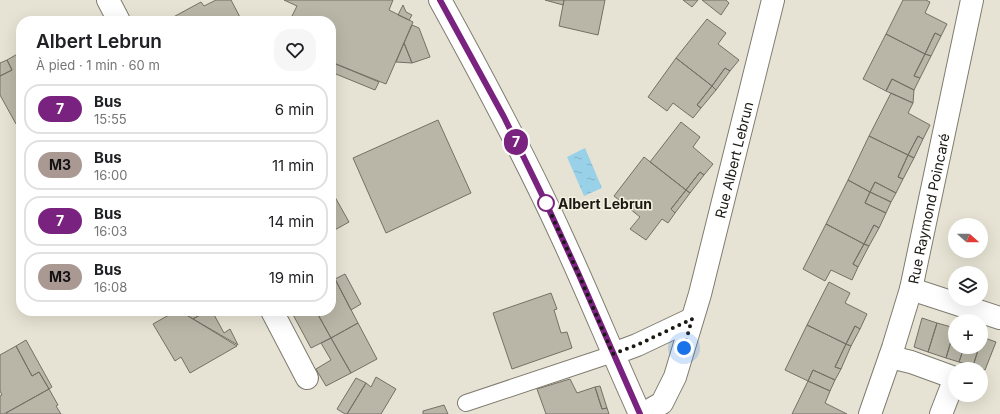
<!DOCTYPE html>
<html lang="fr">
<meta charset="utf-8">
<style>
body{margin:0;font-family:Inter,sans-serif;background:#f6f6f6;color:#202124;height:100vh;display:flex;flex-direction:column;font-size:15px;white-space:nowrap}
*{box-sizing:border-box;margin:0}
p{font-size:13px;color:#757577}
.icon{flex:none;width:22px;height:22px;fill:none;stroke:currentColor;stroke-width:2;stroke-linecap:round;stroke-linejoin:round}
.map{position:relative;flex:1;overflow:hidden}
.sheet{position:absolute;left:16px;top:16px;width:320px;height:300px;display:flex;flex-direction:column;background:#fff;border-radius:16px;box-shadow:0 4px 16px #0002}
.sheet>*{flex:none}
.badge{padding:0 8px;border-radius:13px;font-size:14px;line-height:26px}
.needle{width:26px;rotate:111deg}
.tools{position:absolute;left:948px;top:218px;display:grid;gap:8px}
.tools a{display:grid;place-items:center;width:40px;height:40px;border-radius:50%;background:#fff;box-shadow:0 4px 16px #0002;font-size:20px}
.you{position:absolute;width:20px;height:20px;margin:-10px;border:3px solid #fff;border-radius:50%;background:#1a73e8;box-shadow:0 0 0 6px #1a73e833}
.map>.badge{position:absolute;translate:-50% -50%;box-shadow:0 0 0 2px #fff}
.round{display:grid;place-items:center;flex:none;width:42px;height:42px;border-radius:16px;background:#f6f6f6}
.headline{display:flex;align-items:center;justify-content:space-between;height:68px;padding:0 20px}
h1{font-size:19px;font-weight:600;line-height:30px}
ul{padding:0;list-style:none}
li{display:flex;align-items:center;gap:12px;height:50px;margin:0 8px 6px;padding:0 12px;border:2px solid #e0e0e0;border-radius:16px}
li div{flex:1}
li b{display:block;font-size:15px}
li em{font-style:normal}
li .badge{min-width:44px;font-weight:700;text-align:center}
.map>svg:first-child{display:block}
.water{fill:url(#water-ripples)}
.building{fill:#b9b6a7;stroke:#747164}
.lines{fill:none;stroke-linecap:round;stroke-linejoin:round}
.service-casing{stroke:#7f7c6f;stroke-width:18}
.minor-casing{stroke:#7f7c6f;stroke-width:24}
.service{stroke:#fff;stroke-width:16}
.minor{stroke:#fff;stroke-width:22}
.line-casing{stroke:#fff;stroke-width:9}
.line{stroke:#7a227f;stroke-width:6}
.walk{stroke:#1a1914;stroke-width:4;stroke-dasharray:0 7.2}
.stop-dot{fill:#fff;stroke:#7a227f;stroke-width:2}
.labels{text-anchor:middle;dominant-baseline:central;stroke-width:3;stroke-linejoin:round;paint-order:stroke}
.street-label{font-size:14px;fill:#1a1914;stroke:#f4f1e1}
.stop-label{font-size:14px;font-weight:bold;fill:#1a1914;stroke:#f4f1e1;text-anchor:start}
</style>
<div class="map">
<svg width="1000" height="414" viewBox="0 0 1000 414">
<defs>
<pattern id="water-ripples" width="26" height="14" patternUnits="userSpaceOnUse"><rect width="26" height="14" fill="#98d1e8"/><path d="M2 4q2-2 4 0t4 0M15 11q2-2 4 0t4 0" fill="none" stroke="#82b3c6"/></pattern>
</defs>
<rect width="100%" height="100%" fill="#e6e3d4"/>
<path class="water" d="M 585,148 L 602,188 L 584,196 L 567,157 Z"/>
<path class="building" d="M 216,0 L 231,0 L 242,21 L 166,21 L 201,2 L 204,6 Z
M 284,0 L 393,0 L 389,10 L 413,22 L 386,84 L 331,62 L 331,21 L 296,21 L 292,16 L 297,6 Z
M 545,0 L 564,0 L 563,5 Z
M 564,0 L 605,0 L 598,35 L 559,26 Z
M 683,0 L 698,0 L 692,7 Z
M 702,0 L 726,0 L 729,3 L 721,15 Z
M 903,0 L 926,0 L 930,2 L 925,13 L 947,24 L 941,36 L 935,33 L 925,54 L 886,34 Z
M 403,5 L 406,12 L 412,15 L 409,20 L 398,15 Z
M 707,19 L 726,33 L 718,44 L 739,60 L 730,71 L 725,68 L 712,86 L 676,58 Z
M 412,25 L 419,28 L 430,57 L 412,63 L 404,43 Z
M 935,33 L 941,36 L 931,56 L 925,54 Z
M 886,34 L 925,54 L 914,76 L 920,78 L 914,90 L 892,79 L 886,91 L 863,79 Z
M 404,43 L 412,63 L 396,62 Z
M 21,52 L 21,122 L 16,124 L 0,95 L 0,76 L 12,70 L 7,60 Z
M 925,54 L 931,56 L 920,78 L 914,76 Z
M 676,58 L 712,86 L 697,105 L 701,108 L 693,118 L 673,103 L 667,111 L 648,97 Z
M 7,60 L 12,70 L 0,76 L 0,63 Z
M 331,62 L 379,82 L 375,90 L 331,72 Z
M 725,68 L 730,71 L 716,90 L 712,86 Z
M 892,79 L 914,90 L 913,103 L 886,91 Z
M 712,86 L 716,90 L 701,108 L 697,105 Z
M 891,93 L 913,103 L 908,113 L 930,125 L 923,139 L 918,136 L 908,155 L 869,136 Z
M 438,120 L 471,193 L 386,233 L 353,158 Z
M 681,122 L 700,137 L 693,147 L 713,164 L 704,175 L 700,172 L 686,190 L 650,162 Z
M 869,136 L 908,155 L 898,177 L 903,179 L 896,193 L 875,182 L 870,192 L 848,180 Z
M 918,136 L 923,139 L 914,158 L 908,155 Z
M 908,155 L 914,158 L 903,179 L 898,177 Z
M 644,157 L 686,190 L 671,209 L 675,213 L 668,223 L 662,219 L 646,240 L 630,229 L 640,217 L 614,196 Z
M 700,172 L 704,175 L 690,193 L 686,190 Z
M 848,180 L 870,192 L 865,203 L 886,213 L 879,228 L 874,225 L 864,244 L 826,224 Z
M 875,182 L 896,193 L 891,202 L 870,192 Z
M 331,190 L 349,222 L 331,232 Z
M 686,190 L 690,193 L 675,213 L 671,209 Z
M 870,192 L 891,202 L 886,213 L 865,203 Z
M 826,224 L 864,244 L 853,264 L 858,267 L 852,280 L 831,270 L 825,281 L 803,269 Z
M 874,225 L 879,228 L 869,246 L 864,244 Z
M 864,244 L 869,246 L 858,267 L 853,264 Z
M 345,274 L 361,304 L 351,310 L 335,279 Z
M 335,279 L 358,323 L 331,338 L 316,311 L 331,311 L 331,282 Z
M 829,282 L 850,293 L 845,303 L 867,314 L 860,329 L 855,326 L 846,344 L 807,325 Z
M 551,293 L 557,309 L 554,310 L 561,333 L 567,332 L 572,348 L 512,369 L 493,313 Z
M 176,311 L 180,311 L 237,346 L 190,373 L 181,357 L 175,361 L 153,324 Z
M 180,311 L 187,311 L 189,314 L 194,311 L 207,311 L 193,319 Z
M 207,311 L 212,311 L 224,333 L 230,329 L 238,345 L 193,319 Z
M 291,311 L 316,311 L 331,338 L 311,348 Z
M 922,318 L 937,323 L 928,352 L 914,347 Z
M 358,323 L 377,359 L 351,373 L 331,338 Z
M 937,323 L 955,328 L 946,358 L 928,352 Z
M 807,325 L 846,344 L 835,367 L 841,369 L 835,380 L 813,370 L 808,381 L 785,370 Z
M 855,326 L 860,329 L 851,346 L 846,344 Z
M 955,328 L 955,347 L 964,347 L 959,362 L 946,358 Z
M 982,337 L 996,342 L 985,370 L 973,366 L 979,347 L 981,347 Z
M 331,338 L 351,373 L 326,386 L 316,369 L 331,360 L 321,343 Z
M 26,340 L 52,387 L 49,389 L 39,372 L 32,376 L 16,346 Z
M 846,344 L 851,346 L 841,369 L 835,367 Z
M 16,346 L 32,376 L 39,372 L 49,389 L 4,414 L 0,414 L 0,396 L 2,395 L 0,391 L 0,355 Z
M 964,347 L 979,347 L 973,366 L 959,362 Z
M 813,370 L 835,380 L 830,391 L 808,381 Z
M 376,377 L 396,389 L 381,414 L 347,414 L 366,383 L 371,387 Z
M 356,378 L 366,383 L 347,414 L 345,414 L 337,409 Z
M 570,379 L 577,393 L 595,387 L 602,409 L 607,408 L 609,414 L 546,414 L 537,389 Z
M 808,381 L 830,391 L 825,403 L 847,414 L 792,414 Z
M 600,386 L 607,408 L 602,409 L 595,387 Z
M 49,389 L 58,405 L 56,406 L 61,414 L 7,414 L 6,413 Z
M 444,405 L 448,414 L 423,414 L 423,411 Z"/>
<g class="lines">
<defs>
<path id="service" d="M 466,403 L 613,354"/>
<g id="minor">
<path d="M 108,0 L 119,21"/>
<path d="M 440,0 C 483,78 525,156 562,237 C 589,295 613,355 640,414"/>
<path d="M 911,289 L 1000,318"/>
<path d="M 272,311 L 307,378"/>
<path d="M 613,354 L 637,345 L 692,319"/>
<path d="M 890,357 L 911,362 L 955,378"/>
<path id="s1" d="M 643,414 L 662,403 L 675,377 L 700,294 L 773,0"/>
<path id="s2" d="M 870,414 L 893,348 L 911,289 L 972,0"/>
<path d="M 941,414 L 955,378"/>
</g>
</defs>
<use href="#service" class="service-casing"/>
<use href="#minor" class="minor-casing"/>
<use href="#service" class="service"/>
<use href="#minor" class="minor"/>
</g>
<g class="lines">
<defs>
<path id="line" d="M 440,0 L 504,117 L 546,203 L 579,275 L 640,414"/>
</defs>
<use href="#line" class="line-casing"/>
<use href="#line" class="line"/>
<path class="walk" d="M 546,203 L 579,275 L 613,354 L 637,345 L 692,319 L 684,348"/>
</g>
<circle class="stop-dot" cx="546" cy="203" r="8"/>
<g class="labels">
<g class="street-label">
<text stroke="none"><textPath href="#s1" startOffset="276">Rue Albert Lebrun</textPath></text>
<text stroke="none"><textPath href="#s2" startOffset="214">Rue Raymond Poincaré</textPath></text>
</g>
<g class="stop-label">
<text x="558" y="203">Albert Lebrun</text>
</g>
</g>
</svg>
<div class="tools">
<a><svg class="needle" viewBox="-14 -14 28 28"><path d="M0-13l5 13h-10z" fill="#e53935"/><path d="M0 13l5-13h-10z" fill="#757577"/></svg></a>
<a><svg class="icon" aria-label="layers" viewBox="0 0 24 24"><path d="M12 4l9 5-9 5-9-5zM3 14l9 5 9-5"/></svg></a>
<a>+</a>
<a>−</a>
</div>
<div class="you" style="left:684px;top:348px"></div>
<b class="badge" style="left:516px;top:142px;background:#7a227f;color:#fff">7</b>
<section class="sheet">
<div class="headline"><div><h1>Albert Lebrun</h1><p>À pied · 1 min · 60 m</p></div><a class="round"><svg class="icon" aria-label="heart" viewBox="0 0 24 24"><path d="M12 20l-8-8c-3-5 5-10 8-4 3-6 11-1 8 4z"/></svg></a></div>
<ul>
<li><span class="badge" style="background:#7a227f;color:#fff">7</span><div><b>Bus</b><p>15:55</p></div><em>6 min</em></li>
<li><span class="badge" style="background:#aa9893;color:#111">M3</span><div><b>Bus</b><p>16:00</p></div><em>11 min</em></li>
<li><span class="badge" style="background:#7a227f;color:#fff">7</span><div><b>Bus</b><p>16:03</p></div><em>14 min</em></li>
<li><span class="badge" style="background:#aa9893;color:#111">M3</span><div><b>Bus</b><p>16:08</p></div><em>19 min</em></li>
</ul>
</section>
</div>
